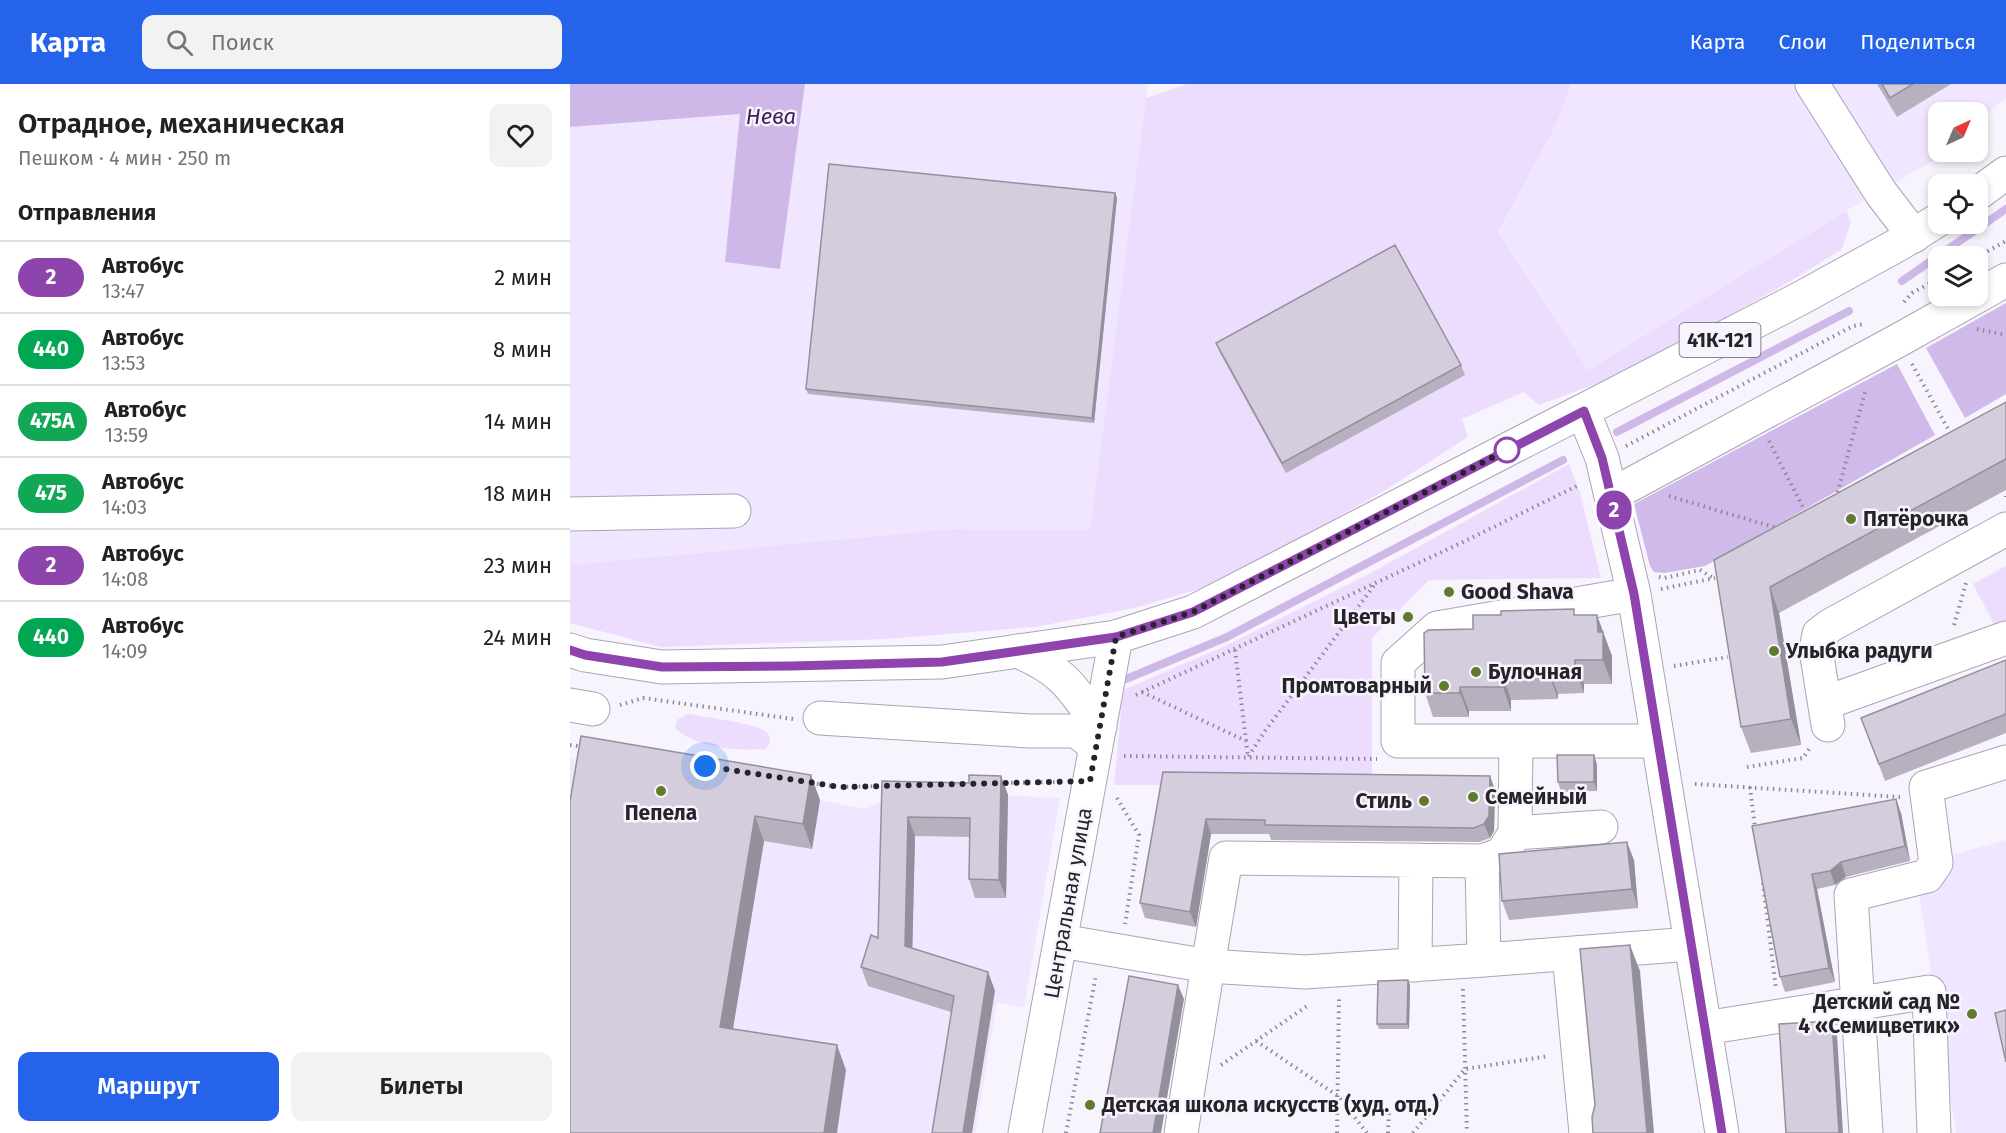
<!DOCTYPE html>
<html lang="ru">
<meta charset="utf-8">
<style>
body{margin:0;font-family:"Fira Sans",sans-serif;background:#f2f2f2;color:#202124;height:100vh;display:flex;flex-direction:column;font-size:22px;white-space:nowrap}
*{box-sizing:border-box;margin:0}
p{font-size:20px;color:#757577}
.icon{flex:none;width:33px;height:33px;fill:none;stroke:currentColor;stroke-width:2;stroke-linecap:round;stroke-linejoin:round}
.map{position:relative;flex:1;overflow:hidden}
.side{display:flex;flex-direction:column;background:#fff;width:570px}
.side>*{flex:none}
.badge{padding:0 12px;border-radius:20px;font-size:21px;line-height:39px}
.needle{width:39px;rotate:44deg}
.buttons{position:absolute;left:1358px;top:18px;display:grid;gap:12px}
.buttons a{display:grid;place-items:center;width:60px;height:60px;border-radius:12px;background:#fff;box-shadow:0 3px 9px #0003;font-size:30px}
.you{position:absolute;width:30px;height:30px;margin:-15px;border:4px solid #fff;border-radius:50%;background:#1a73e8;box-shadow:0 0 0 9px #1a73e833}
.map>.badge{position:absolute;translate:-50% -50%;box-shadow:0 0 0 3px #fff}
h2{padding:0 18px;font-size:22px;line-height:54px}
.round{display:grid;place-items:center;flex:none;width:63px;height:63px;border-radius:12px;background:#f2f2f2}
.head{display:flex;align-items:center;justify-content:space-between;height:102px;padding:0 18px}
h1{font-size:28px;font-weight:600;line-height:45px}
.button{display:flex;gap:12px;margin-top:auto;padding:12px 18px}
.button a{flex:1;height:69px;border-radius:12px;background:#2563eb;color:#fff;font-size:24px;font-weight:600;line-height:69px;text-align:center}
.button a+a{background:#f2f2f2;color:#202124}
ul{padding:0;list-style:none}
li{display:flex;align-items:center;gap:18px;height:72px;padding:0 18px;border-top:2px solid #e0e0e0}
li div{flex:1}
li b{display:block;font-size:22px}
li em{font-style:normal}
li .badge{min-width:66px;font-weight:700;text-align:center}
header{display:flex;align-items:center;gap:36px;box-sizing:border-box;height:84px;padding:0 30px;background:#2563eb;color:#fff}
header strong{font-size:28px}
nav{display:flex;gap:33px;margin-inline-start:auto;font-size:21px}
.search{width:420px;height:54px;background:#f2f2f2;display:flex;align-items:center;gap:15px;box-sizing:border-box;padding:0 21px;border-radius:12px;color:#757577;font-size:22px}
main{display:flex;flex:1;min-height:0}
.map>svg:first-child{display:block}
.built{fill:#f1e6ff}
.green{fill:#ecddfe}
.forest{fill:#d0baea}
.water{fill:#ceb8e8}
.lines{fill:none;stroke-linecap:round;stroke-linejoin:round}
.stream{stroke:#ceb8e8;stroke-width:8}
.minor-casing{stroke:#aba3b4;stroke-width:35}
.major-casing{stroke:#aba3b4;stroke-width:35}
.path{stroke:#8c8991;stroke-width:4;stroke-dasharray:1.5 4.5;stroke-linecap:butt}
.minor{stroke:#fff;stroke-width:33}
.major{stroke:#fff;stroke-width:33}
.wall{fill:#b6b0bf}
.shaded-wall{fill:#94909b}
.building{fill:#d4cdde;stroke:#94909b;stroke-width:1.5}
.line-casing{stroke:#fff;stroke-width:14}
.line{stroke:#8e44ad;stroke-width:9}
.walk{stroke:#262329;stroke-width:6;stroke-dasharray:0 10.8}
.stop-dot{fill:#fff;stroke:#8e44ad;stroke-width:3}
.poi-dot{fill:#607a2e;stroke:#f8f4fe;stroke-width:2}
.labels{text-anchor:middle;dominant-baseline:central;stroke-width:5;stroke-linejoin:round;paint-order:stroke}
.shield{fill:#f8f4fe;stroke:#656269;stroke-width:1.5}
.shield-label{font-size:20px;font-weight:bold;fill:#262329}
.poi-label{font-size:21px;font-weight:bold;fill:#262329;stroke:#f8f4fe;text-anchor:start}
.street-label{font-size:21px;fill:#262329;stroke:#f8f4fe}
.water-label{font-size:22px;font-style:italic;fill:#40225b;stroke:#f8f4fe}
</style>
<header>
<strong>Карта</strong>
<div class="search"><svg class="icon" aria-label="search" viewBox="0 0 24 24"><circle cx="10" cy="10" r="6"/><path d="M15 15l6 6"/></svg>Поиск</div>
<nav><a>Карта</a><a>Слои</a><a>Поделиться</a></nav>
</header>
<main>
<section class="side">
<div class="head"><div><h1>Отрадное, механическая</h1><p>Пешком · 4 мин · 250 m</p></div><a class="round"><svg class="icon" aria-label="heart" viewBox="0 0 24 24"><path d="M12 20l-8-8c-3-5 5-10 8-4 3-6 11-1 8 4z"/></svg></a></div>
<h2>Отправления</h2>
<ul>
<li><span class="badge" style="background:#8e44ad;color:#fff">2</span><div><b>Автобус</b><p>13:47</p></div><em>2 мин</em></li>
<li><span class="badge" style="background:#00a651;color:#fff">440</span><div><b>Автобус</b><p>13:53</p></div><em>8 мин</em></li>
<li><span class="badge" style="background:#10a855;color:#fff">475А</span><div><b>Автобус</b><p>13:59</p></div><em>14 мин</em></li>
<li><span class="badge" style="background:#10a855;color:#fff">475</span><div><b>Автобус</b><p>14:03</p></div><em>18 мин</em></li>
<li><span class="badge" style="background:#8e44ad;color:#fff">2</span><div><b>Автобус</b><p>14:08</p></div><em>23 мин</em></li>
<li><span class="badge" style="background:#00a651;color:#fff">440</span><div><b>Автобус</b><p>14:09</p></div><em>24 мин</em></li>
</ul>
<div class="button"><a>Маршрут</a><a>Билеты</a></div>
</section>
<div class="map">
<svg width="1436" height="1049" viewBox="0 0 1436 1049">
<rect width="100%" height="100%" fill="#f8f4fe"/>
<path class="built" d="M 235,0 L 578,0 L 520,446 L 381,445 L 0,481 L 0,43 L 171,29 L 156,178 L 210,185 Z
M 1001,0 L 1436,0 L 1436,14 L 1407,38 L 1407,28 L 1368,28 L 1368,68 L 1373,68 L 1361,78 L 1276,127 L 1018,286 L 928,148 L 986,41 Z
M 0,674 L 250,716 L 295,725 L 318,715 L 406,710 L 490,714 L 454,924 L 427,918 L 405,1049 L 0,1049 Z
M 1436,756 L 1436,1049 L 1386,1049 L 1349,810 L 1379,792 L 1378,772 Z"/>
<path class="green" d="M 617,0 L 1001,0 L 986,41 L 928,148 L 1018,286 L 1276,127 L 1281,138 L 1272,165 L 1219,198 L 1125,251 L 1026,300 L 969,321 L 954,308 L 892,335 L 898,353 L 814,407 L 738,450 L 632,504 L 565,524 L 465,543 L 316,555 L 91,563 L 0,539 L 0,481 L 381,445 L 520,446 L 576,14 Z
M 999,380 L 1010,409 L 1031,494 L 859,496 L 802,554 L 802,700 L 544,701 L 553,606 L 655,562 L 795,492 Z
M 1436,482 L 1436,536 L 1425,542 L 1403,500 Z
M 118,630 C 135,633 183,639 195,647 C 199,650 200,654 200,659 L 195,665 C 167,667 126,664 105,644 L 107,636 Z"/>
<path class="forest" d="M 1436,219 L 1436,310 L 1395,334 L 1356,264 Z
M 1327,280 L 1365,351 L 1135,482 L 1094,489 L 1084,488 L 1080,482 L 1064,420 Z"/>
<path class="water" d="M 0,0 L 235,0 L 210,185 L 155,178 L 170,30 L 0,43 Z"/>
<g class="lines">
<path class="stream" d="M 1332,197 L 1436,125
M 1047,348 L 1279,227
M 556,595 L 657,553 L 993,376"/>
<defs>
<path id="minor" d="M 1242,0 L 1311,109 L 1344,152
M 1013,327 L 1032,374 L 1064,510 L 1152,1049
M 1040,407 L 1058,402 L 1329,256 L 1436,196
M 0,430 L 164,427
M 1064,510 L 867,544 L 828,579 L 828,657 L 1087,657
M 447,567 C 492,585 503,604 530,643
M 1255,619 L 1436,554
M 0,621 L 23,625
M 250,634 L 460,647 L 506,647 L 526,662
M 1258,641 L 1246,566 L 1249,550 L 1261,541 L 1436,445
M 945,749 L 1031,743
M 912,777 L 914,876 L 1121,860
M 491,857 L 638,882 L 656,774 L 912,777 L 932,770 L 945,749 L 946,657
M 999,870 L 1016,1049
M 845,881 L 846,776
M 1135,944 L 1359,908 L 1364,1049
M 455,1049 L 546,553
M 611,1049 L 638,882 L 735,888 L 914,876
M 1296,1049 L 1281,811 L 1357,792 L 1366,779 L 1356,703 L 1436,678"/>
<path id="major" d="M 1407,110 L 1436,89
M 0,566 L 15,571 L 92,583 L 372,578 L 546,553 L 623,528 L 1231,214 L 1331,159 L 1368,136"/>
</defs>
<use href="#minor" class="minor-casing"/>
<use href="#major" class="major-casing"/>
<path class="path" d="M 1407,173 L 1436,157
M 1334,218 L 1342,209 L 1368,195
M 1407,245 L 1436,251
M 1342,280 L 1382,352
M 1199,357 L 1237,431
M 1056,362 L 1283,242 L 1295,240
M 1099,412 L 1207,444
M 1436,412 L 1436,413
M 1266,414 L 1295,308
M 1089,493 L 1094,494 L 1130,486 L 1145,495
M 1091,505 L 1145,494
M 1384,541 L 1396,499
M 665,566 L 676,656
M 1104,582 L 1158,573
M 572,608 L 676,657 L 678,673 L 695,647 L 806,499
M 566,611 L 891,459 L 1009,401
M 50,621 L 73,614 L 223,635
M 0,661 L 14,663
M 554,672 L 807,675
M 1177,683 L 1233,674 L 1241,662
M 241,699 L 270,703 L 314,702
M 429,699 L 491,698
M 1125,700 L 1330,713
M 1180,703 L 1185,744
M 547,714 L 569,751 L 555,840
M 1193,799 L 1206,905
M 893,905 L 897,1049
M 686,957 L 768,1012 L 797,1049
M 651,981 L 740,920
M 496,1049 L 526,891
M 767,1049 L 769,915
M 818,1049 L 819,1028
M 843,1049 L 895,985 L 979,972"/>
<use href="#minor" class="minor"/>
<use href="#major" class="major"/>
</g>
<path class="wall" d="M 1307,0 L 1381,0 L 1327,33 Z
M 545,109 L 547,114 L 524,339 L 238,310 L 236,305 Z
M 646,259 L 891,281 L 895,291 L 716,389 L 650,269 Z
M 1436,318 L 1436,406 L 1209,529 L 1231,661 L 1181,669 L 1171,643 L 1144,476 Z
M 1006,531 L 1036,555 L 1036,558 L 1042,572 L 1042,600 L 1014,600 L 1014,609 L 988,610 L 988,615 L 941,616 L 941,627 L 899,627 L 899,633 L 863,633 L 855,609 L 903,545 Z
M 1436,576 L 1436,649 L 1315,697 L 1291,634 Z
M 1024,671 L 1027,681 L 1027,707 L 991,708 L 988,698 Z
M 593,688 L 920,692 L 925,706 L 924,747 L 920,754 L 909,758 L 701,756 L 699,750 L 641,750 L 626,843 L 575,834 L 570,819 Z
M 431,692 L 438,711 L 436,814 L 405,814 L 399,795 L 400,753 L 345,752 L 342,864 L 418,888 L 425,907 L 381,928 L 298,902 L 291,883 L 308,854 L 312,697 L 399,699 Z
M 250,716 L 242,765 L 194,757 L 163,945 L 276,986 L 0,1049 L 0,717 Z
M 1331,729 L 1340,777 L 1276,793 L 1265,801 L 1247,805 L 1265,898 L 1215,908 L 1210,893 L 1182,742 Z
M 1064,776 L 1068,824 L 939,836 L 932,817 Z
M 840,901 L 839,945 L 809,945 L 807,940 Z"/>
<path class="shaded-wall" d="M 545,109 L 547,114 L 524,339 L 522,334 Z
M 1200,503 L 1209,529 L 1231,661 L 1221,635 Z
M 1027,531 L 1042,572 L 1042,600 L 1033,576 L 1028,548 Z
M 1005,576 L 1014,600 L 1014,609 L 1005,585 Z
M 979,586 L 988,610 L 988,615 L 979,591 Z
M 933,592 L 941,616 L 941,627 L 933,603 Z
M 890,603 L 899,627 L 899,633 L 890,609 Z
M 1024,671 L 1027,681 L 1027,707 L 1024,698 Z
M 241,691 L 250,716 L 242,765 L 233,740 Z
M 431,692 L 438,711 L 436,814 L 429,796 Z
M 920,692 L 925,706 L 924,747 L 920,754 L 914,740 Z
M 1326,715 L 1331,729 L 1340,777 L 1335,762 Z
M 185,732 L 194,757 L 159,968 L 150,943 Z
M 338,733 L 345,752 L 342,881 L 335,862 Z
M 636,735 L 641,750 L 626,843 L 620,828 Z
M 1057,758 L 1064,776 L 1068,824 L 1062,805 Z
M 1271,778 L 1276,793 L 1265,801 L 1260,787 Z
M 1242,790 L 1247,805 L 1265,898 L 1259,884 Z
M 1060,861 L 1070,887 L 1084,1049 L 1077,1049 Z
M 418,888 L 425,907 L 402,1049 L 393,1049 Z
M 838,896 L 840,901 L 839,945 L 837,940 Z
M 608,901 L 614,915 L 591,1049 L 583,1049 Z
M 1262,937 L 1267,951 L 1273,1049 L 1269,1049 Z
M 267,961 L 276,986 L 267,1049 L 254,1049 Z"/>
<path class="building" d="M 1312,0 L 1343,0 L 1320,14 Z
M 259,80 L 545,109 L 522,334 L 236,305 Z
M 825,161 L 891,281 L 712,379 L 646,259 Z
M 1436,318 L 1436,375 L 1200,503 L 1221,635 L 1171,643 L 1144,476 Z
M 1004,525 L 1004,531 L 1027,531 L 1028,548 L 1033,548 L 1033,576 L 1005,576 L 1005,585 L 979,586 L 979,591 L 933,592 L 933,603 L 890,603 L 890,609 L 855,609 L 854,549 L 858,546 L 903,545 L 903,531 L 931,531 L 931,527 Z
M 1436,576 L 1436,630 L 1309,680 L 1291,634 Z
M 11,652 L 241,691 L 233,740 L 185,732 L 150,943 L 267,961 L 254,1049 L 0,1049 L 0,717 Z
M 987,671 L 1024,671 L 1024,698 L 988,698 Z
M 593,688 L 920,692 L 919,732 L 914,740 L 904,744 L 695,741 L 695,736 L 636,735 L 620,828 L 570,819 Z
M 399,691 L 431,692 L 429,796 L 399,795 L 400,734 L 338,733 L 335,862 L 418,888 L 393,1049 L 362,1049 L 384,912 L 291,883 L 301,851 L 308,854 L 312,697 L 399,699 Z
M 1326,715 L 1335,762 L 1271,778 L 1260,787 L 1242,790 L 1259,884 L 1210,893 L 1182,742 Z
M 1057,758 L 1062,805 L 932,817 L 929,770 Z
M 1060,861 L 1077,1049 L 1023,1049 L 1022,1033 L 1025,1021 L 1010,865 Z
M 559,892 L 608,901 L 583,1049 L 530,1049 Z
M 838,896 L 837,940 L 807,940 L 808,897 Z
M 1436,926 L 1436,978 L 1425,929 Z
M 1262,937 L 1269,1049 L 1216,1049 L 1209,940 Z"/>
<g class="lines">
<defs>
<path id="line" d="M 0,566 L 15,571 L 92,583 L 222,582 L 372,578 L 546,553 L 623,528 L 1014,327 L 1032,374 L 1064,510 L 1152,1049"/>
</defs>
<use href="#line" class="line-casing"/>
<use href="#line" class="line"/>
<path class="walk" d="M 135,682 L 270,703 L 520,697 L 546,553 L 623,528 L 941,364 L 937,366"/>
</g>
<circle class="stop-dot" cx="937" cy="366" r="12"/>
<g class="poi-dot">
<circle cx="1281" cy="435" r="6"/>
<circle cx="879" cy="508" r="6"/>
<circle cx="838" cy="533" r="6"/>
<circle cx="1204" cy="567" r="6"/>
<circle cx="906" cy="588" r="6"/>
<circle cx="874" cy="602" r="6"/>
<circle cx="91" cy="707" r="6"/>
<circle cx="903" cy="713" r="6"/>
<circle cx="854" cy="717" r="6"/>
<circle cx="1402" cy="930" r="6"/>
<circle cx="520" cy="1021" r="6"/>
</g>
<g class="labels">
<rect class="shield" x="1109.5" y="239" width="81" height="34" rx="4.5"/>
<g class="shield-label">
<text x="1150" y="256">41К-121</text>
</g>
<g class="poi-label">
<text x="1293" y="435">Пятёрочка</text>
<text x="891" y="508">Good Shava</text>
<text x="826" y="533" text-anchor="end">Цветы</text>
<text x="1216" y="567">Улыбка радуги</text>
<text x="918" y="588">Булочная</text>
<text x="862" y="602" text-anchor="end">Промтоварный</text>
<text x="915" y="713">Семейный</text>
<text x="842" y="717" text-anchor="end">Стиль</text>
<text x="91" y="729" text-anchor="middle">Пепела</text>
<text x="1390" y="918" text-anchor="end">Детский сад №<tspan x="1390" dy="24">4 «Семицветик»</tspan></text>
<text x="532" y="1021">Детская школа искусств (худ. отд.)</text>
</g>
<g class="street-label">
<text transform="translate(498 819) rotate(-80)">Центральная улица</text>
</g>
<g class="water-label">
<text x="201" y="32">Нева</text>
</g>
</g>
</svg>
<div class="buttons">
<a><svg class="needle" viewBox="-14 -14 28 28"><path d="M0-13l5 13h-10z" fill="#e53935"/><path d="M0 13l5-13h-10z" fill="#757577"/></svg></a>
<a><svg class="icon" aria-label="locate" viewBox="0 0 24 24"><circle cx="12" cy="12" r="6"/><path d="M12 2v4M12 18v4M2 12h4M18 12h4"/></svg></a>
<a><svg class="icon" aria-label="layers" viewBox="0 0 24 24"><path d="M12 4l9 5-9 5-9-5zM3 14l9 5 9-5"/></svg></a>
</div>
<div class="you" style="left:135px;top:682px"></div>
<b class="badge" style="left:1044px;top:426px;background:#8e44ad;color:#fff">2</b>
</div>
</main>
